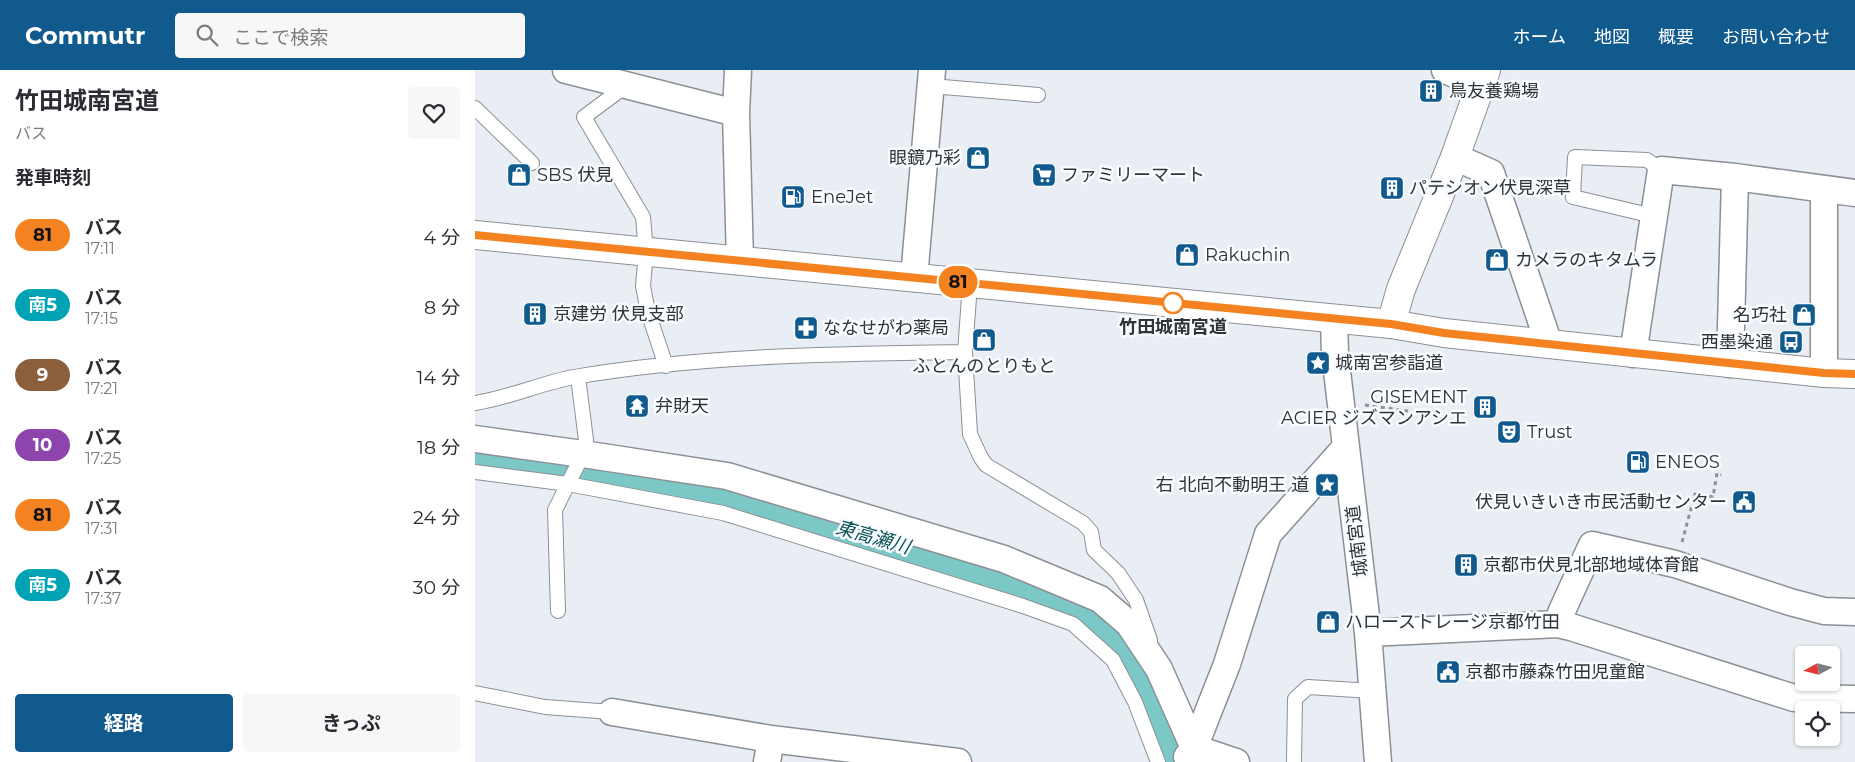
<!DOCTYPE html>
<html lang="ja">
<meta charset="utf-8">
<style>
body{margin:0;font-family:Montserrat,"Noto Sans JP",sans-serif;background:#f7f7f7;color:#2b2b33;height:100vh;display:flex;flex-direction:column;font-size:19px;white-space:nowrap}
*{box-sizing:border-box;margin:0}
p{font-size:16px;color:#7c7c81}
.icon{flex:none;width:28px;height:28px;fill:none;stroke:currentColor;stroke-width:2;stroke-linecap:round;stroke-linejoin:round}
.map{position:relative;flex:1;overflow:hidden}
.panel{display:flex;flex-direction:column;background:#fff;width:475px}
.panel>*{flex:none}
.badge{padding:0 10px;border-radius:16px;font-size:18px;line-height:32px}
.needle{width:32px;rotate:263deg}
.fabs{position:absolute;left:1320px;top:576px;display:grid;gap:10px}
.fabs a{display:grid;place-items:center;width:45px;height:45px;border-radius:5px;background:#fff;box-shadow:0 1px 4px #0004;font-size:25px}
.map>.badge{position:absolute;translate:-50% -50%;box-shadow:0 0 0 2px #fff}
h2{padding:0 15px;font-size:19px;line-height:45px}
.round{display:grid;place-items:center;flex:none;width:52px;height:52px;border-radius:5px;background:#f7f7f7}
.head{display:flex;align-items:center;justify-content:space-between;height:85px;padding:0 15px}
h1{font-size:24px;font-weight:700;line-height:38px}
.action{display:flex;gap:10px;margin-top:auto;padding:10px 15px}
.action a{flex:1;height:58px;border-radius:5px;background:#115a8e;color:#fff;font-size:20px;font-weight:700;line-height:58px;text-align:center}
.action a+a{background:#f7f7f7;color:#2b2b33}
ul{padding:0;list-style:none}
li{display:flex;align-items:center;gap:15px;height:70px;padding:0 15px}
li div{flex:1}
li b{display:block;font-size:19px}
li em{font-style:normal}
li .badge{min-width:55px;font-weight:700;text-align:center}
header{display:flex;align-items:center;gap:30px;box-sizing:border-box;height:70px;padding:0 25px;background:#115a8e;color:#fff}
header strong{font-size:24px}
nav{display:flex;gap:28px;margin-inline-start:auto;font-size:18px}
.search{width:350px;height:45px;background:#f7f7f7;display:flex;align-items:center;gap:12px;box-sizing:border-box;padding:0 18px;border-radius:5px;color:#7c7c81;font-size:19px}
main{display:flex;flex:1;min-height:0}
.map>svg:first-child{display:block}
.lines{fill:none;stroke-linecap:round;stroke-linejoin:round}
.river{stroke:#7cc8c7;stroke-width:40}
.lane-casing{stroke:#8c9096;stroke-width:16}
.street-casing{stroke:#8c9096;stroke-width:29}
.secondary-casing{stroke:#8c9096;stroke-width:30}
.highway-casing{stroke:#8c9096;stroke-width:30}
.path{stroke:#8e9195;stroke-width:3;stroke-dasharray:4 4;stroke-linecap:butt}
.lane{stroke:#fff;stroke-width:14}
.street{stroke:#fff;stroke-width:26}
.secondary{stroke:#fff;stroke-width:28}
.highway{stroke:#fff;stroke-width:28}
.line-casing{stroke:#fff;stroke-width:11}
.line{stroke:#f58220;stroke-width:8}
.stop-dot{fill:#fff;stroke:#f58220;stroke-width:2.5}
.labels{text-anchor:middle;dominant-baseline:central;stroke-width:5;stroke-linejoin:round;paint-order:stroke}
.poi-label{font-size:18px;fill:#313335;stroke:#f8fbff;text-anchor:start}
.stop-label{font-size:18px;font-weight:bold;fill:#313335;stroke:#f8fbff}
.street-label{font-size:18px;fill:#313335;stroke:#f8fbff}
.water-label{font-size:19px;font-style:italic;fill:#0f5353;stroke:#f8fbff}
</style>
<header>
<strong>Commutr</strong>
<div class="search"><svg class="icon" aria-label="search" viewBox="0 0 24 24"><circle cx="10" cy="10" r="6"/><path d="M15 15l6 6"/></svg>ここで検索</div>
<nav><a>ホーム</a><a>地図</a><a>概要</a><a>お問い合わせ</a></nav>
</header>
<main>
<section class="panel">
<div class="head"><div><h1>竹田城南宮道</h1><p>バス</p></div><a class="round"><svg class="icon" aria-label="heart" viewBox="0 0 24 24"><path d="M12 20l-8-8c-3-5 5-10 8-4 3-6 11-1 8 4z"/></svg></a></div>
<h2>発車時刻</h2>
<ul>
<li><span class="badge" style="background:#f58220;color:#111">81</span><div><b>バス</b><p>17:11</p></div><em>4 分</em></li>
<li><span class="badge" style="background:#00a3b4;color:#fff">南5</span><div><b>バス</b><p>17:15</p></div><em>8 分</em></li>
<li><span class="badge" style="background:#8b5e3c;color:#fff">9</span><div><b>バス</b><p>17:21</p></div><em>14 分</em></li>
<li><span class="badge" style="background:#8e44ad;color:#fff">10</span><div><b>バス</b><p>17:25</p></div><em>18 分</em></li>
<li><span class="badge" style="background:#f58220;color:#111">81</span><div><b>バス</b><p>17:31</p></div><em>24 分</em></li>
<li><span class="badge" style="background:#00a3b4;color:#fff">南5</span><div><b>バス</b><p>17:37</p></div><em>30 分</em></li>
</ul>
<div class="action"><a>経路</a><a>きっぷ</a></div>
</section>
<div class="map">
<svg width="1380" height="692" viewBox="0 0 1380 692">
<rect width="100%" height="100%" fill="#e9eef4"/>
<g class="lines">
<path class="river" d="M 0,383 L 220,417 L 423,473 L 561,519 L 608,539 L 657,585 L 708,692"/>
<defs>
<path id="lane" d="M 152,15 L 109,47 L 168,147 L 171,182 L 168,216 L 173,242 L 191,296
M 456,16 L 563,25
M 0,38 L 57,93
M 1178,146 L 1098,127 L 1100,87 L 1172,90 L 1186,100
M 490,282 L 495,364 L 506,388 L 511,395 L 608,453 L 616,462 L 619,480 L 643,503 L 661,530 L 675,570
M 0,333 C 34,328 66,313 99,307 C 228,285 360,284 490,282 L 495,214
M 0,402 L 93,414 L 248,443 L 548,536 L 598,554 L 638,590 L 660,632 L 683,692
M 83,541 L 80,440 L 108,384 L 111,370 L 103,307
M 0,623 L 70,637 L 137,642
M 819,692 L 820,629 L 833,617 L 897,621"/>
<path id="street" d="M 91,0 L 261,43
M 263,0 L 261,43 L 265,191
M 970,0 L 1005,15
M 980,87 L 1016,103 L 1074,274
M 1349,120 L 1349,303
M 439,208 L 457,0
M 859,250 L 860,284 L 893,563 L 903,692
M 1158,284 L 1186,100 L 1260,107 L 1380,123
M 1255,294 L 1260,107
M 0,369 L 108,384 L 252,406 L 529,489 L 625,529 L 654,554 L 684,599 L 719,678 L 761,692
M 1083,554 L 1086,543 L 1117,475 L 1200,494 L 1315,532 L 1349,541 L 1380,542
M 893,563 L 1083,554 L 1096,557 L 1319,628 L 1380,629
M 137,642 L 296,669 L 483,692
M 712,687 L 719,678 L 752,594 L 793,464 L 871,377
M 292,692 L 296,669"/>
<path id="secondary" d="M 916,254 L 926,219 L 980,87 L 1011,0"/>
<path id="highway" d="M 0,165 L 916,254 L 969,263 L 1349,303 L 1380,304"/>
</defs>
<use href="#lane" class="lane-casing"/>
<use href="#street" class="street-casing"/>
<use href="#secondary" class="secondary-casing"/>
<use href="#highway" class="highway-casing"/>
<path class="path" d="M 890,335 L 933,341
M 1207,472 L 1220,424 L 1238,427 L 1242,403 L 1246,405"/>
<use href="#lane" class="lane"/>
<use href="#street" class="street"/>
<use href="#secondary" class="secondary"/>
<use href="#highway" class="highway"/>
</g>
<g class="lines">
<defs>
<path id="line" d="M 0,165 L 916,254 L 969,263 L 1349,303 L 1380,304"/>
</defs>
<use href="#line" class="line-casing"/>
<use href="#line" class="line"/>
</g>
<defs>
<symbol id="building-square" viewBox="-11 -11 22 22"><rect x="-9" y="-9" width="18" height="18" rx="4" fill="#115a8e" stroke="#f8fbff"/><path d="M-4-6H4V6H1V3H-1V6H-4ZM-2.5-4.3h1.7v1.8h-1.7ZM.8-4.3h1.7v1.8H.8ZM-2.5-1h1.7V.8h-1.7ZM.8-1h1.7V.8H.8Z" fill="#fff"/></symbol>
<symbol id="shop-square" viewBox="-11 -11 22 22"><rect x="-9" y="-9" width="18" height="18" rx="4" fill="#115a8e" stroke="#f8fbff"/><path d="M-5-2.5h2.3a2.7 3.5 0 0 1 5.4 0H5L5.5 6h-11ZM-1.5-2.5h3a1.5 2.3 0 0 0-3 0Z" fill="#fff"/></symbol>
<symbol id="supermarket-square" viewBox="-11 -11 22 22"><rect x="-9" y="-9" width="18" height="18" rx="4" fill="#115a8e" stroke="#f8fbff"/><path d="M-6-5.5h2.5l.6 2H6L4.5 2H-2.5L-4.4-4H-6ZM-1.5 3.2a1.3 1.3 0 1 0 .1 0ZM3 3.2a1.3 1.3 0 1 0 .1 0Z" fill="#fff"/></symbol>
<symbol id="fuel-square" viewBox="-11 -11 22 22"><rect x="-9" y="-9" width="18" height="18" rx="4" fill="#115a8e" stroke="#f8fbff"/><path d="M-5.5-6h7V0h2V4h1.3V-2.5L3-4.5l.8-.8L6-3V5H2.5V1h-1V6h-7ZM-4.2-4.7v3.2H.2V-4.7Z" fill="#fff"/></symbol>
<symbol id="pharmacy-square" viewBox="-11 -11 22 22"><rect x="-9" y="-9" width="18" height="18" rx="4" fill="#115a8e" stroke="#f8fbff"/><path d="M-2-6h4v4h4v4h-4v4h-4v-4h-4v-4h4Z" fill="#fff"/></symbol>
<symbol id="bus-square" viewBox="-11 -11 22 22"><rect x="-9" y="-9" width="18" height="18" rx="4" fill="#115a8e" stroke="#f8fbff"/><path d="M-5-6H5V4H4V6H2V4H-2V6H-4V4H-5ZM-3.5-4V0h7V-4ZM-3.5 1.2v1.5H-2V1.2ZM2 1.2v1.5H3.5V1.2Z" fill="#fff"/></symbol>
<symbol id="sight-square" viewBox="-11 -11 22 22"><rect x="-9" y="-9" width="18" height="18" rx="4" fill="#115a8e" stroke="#f8fbff"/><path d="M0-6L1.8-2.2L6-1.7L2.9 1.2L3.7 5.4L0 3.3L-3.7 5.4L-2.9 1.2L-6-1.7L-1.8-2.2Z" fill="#fff"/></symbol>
<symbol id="temple-square" viewBox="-11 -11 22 22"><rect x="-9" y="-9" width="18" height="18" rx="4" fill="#115a8e" stroke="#f8fbff"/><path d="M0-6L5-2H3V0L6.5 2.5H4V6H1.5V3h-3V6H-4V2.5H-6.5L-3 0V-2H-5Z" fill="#fff"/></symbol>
<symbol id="theatre-square" viewBox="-11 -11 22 22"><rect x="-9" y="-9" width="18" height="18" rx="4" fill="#115a8e" stroke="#f8fbff"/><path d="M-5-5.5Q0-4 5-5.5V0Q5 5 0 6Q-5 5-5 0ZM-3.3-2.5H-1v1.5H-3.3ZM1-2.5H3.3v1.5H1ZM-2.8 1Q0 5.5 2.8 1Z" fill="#fff"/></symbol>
<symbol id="civic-square" viewBox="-11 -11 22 22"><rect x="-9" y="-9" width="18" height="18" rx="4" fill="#115a8e" stroke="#f8fbff"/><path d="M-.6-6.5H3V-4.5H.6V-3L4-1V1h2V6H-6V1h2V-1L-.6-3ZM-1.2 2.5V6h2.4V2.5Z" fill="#fff"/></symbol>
</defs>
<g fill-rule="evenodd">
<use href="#building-square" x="942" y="7" width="28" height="28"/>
<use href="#shop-square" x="489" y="74" width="28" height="28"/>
<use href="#shop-square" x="30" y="91" width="28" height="28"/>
<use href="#supermarket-square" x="555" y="91" width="28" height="28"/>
<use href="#building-square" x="903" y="104" width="28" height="28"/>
<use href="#fuel-square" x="304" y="113" width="28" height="28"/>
<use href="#shop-square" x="698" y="171" width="28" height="28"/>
<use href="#shop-square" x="1008" y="176" width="28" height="28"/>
<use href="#building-square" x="46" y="230" width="28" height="28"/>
<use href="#shop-square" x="1315" y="231" width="28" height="28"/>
<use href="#pharmacy-square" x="317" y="244" width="28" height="28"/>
<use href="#shop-square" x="495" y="256" width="28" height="28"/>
<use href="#bus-square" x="1302" y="258" width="28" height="28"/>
<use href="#sight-square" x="829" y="279" width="28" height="28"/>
<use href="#temple-square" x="148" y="322" width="28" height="28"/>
<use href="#building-square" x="996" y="323" width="28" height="28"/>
<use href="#theatre-square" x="1020" y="348" width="28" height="28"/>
<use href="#fuel-square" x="1149" y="378" width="28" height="28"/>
<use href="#sight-square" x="838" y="401" width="28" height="28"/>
<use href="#civic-square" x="1255" y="418" width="28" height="28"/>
<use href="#building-square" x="977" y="481" width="28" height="28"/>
<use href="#shop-square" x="839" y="538" width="28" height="28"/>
<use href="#civic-square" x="959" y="588" width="28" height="28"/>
</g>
<circle class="stop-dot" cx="698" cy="233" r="10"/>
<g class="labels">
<g class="poi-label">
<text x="974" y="21">鳥友養鶏場</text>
<text x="486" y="88" text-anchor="end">眼鏡乃彩</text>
<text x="62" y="105">SBS 伏見</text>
<text x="586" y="105">ファミリーマート</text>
<text x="934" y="118">パテシオン伏見深草</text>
<text x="336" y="127">EneJet</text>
<text x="730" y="185">Rakuchin</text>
<text x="1040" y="190">カメラのキタムラ</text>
<text x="78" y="244">京建労 伏見支部</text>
<text x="1312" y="245" text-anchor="end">名巧社</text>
<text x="348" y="258">ななせがわ薬局</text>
<text x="1298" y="272" text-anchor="end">西墨染通</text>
<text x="860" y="293">城南宮参詣道</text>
<text x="509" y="296" text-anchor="middle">ふとんのとりもと</text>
<text x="992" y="327" text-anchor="end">GISEMENT<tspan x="992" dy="21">ACIER ジズマンアシエ</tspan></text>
<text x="180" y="336">弁財天</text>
<text x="1052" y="362">Trust</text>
<text x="1180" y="392">ENEOS</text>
<text x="834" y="415" text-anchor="end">右 北向不動明王 道</text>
<text x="1252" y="432" text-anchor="end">伏見いきいき市民活動センター</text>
<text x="1008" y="495">京都市伏見北部地域体育館</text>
<text x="870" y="552">ハローストレージ京都竹田</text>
<text x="990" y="602">京都市藤森竹田児童館</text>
</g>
<g class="stop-label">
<text x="698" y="257">竹田城南宮道</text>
</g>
<g class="street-label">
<text transform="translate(882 471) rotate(-97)">城南宮道</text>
</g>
<g class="water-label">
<text transform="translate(398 467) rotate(16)">東高瀬川</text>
</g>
</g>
</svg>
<div class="fabs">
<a><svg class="needle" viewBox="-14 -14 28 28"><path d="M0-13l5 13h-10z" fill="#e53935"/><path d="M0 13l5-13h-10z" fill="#7c7c81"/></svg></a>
<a><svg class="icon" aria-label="locate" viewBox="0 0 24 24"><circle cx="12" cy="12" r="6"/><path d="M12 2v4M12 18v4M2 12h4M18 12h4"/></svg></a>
</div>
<b class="badge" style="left:483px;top:212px;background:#f58220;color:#111">81</b>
</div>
</main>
